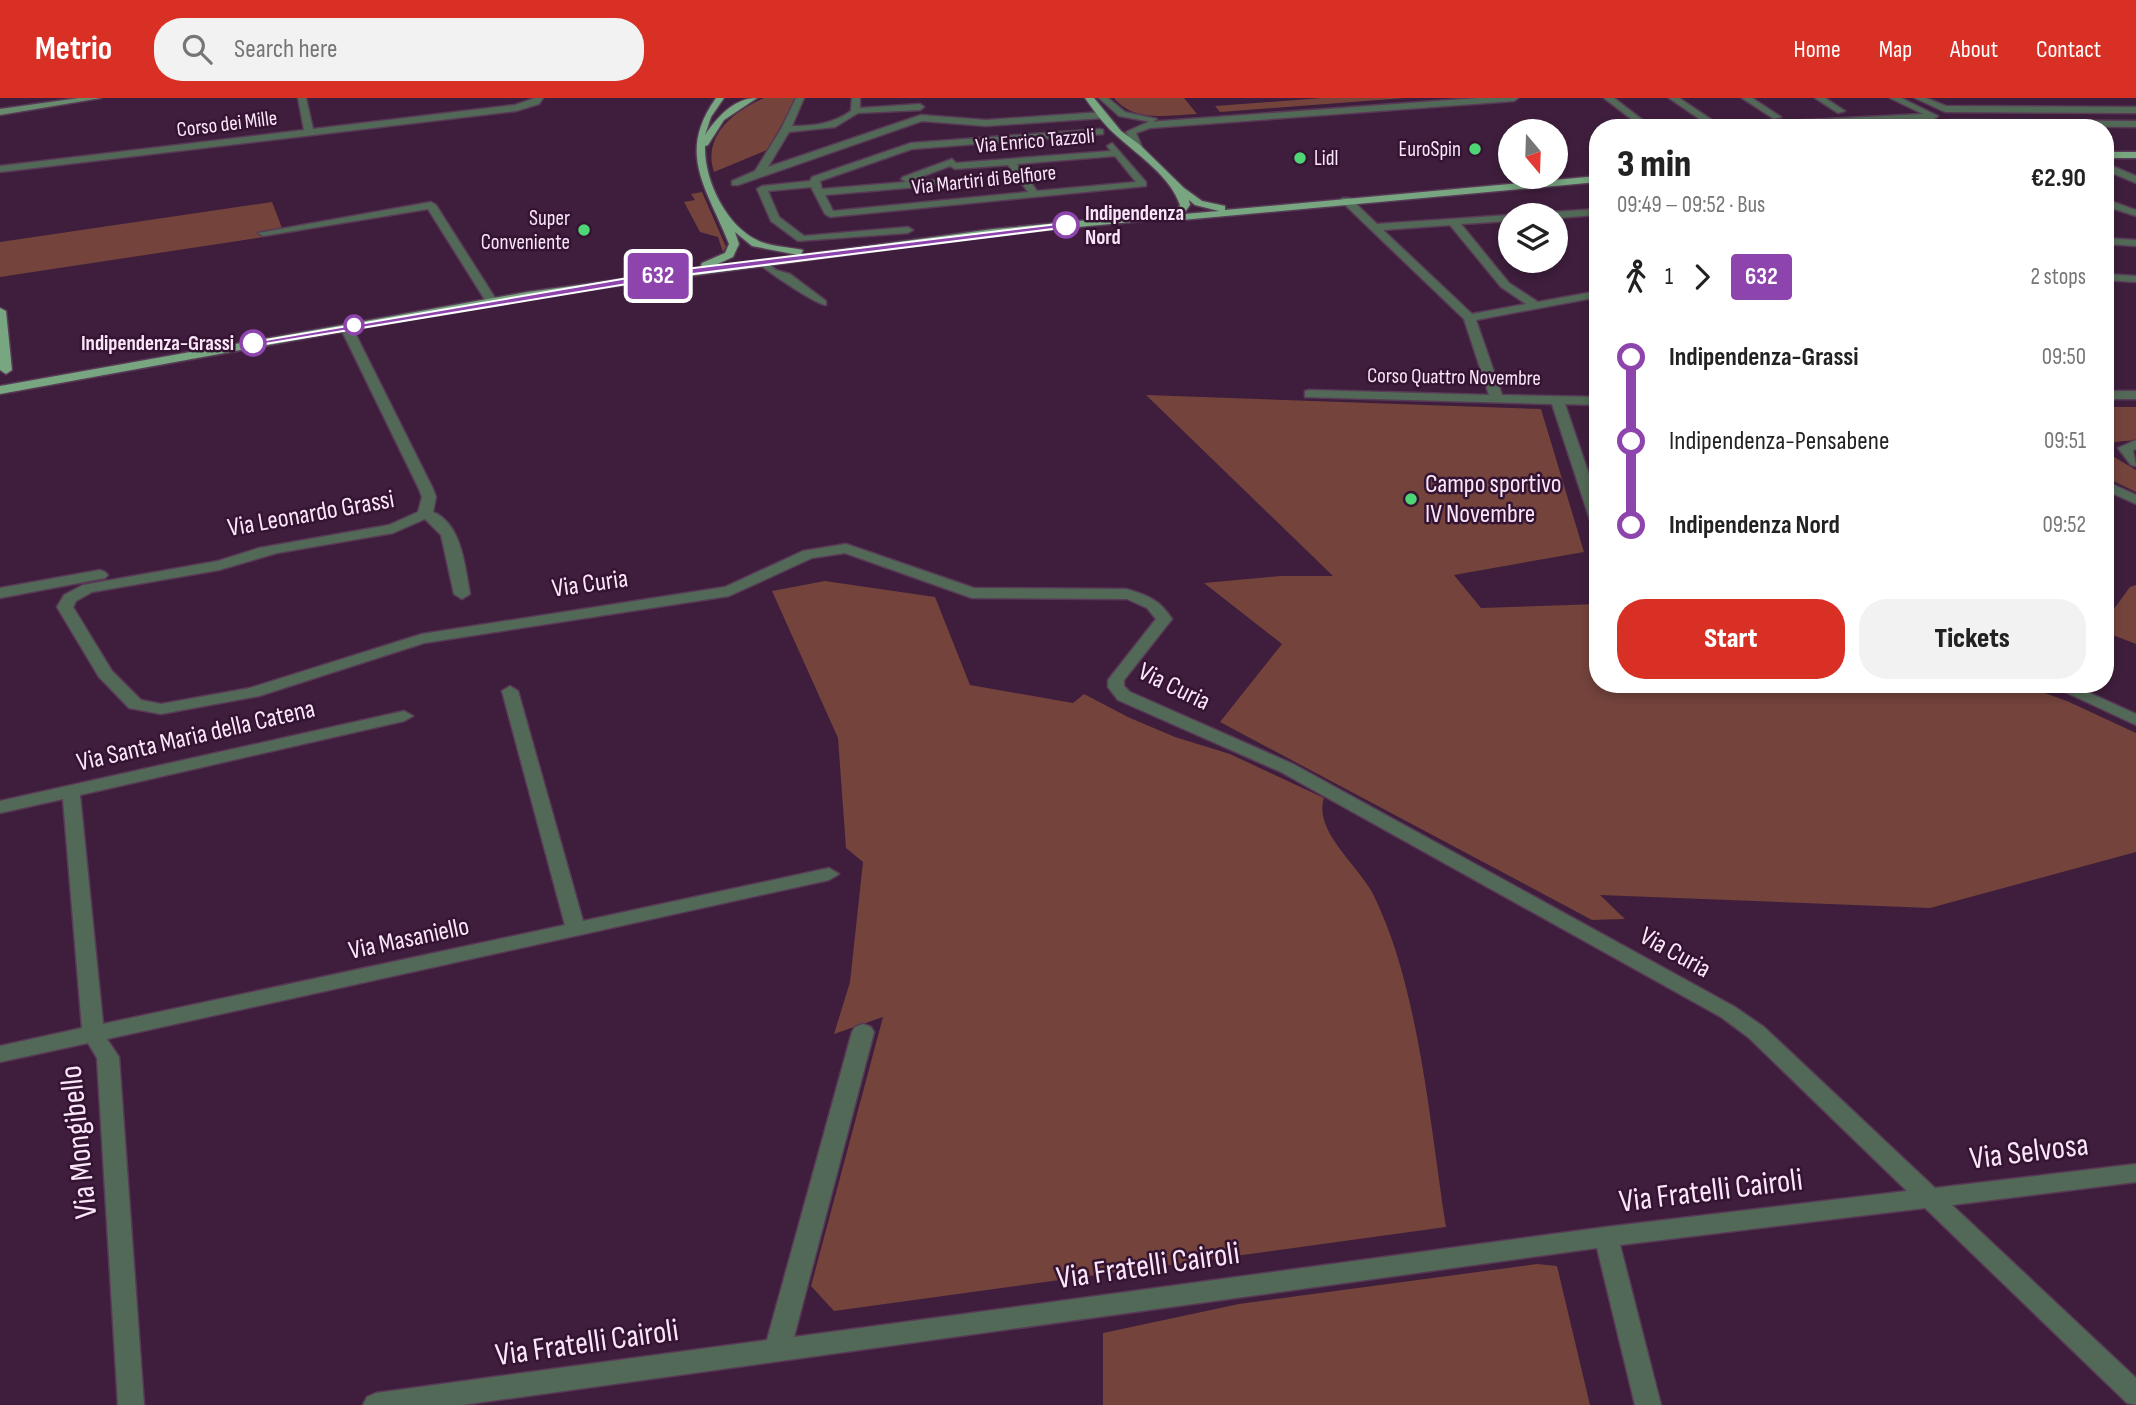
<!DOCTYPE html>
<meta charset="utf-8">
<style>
body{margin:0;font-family:"Sofia Sans Condensed",sans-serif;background:#f2f2f2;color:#222;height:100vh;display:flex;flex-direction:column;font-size:26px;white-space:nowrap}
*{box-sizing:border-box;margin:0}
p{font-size:23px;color:#767676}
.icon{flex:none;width:38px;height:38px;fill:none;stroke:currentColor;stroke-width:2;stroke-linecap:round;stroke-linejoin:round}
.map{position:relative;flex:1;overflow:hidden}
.drawer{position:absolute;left:1589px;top:21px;width:525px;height:574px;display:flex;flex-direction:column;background:#fff;border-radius:28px;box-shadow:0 4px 10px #0003}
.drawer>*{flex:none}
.badge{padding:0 14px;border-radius:5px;font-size:24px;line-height:46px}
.needle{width:46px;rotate:161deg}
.buttons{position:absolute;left:1498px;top:21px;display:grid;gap:14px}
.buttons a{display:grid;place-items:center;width:70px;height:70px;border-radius:50%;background:#fff;box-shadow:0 4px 10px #0003;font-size:35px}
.map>.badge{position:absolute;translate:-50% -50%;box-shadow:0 0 0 4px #fff}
.legs{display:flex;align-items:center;gap:10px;height:77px;padding:0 28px;font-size:23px}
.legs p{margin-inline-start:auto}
.summary{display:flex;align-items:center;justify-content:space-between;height:119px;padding:0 28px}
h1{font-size:38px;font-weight:800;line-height:52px}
.cta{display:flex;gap:14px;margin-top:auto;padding:14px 28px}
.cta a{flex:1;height:80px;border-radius:28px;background:#d93025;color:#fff;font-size:28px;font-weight:800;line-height:80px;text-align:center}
.cta a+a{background:#f2f2f2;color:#222}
ul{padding:0 28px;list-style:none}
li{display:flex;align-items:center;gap:24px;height:84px;font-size:26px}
li i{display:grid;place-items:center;width:10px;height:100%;margin:0 9px;background:currentColor}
li i::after{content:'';width:18px;height:18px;margin:-9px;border:5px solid;border-radius:50%;background:#fff}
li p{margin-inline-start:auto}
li:first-child i{background:linear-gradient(#0000 50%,currentColor 0)}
li:last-child i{background:linear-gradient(currentColor 50%,#0000 0)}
header{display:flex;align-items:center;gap:42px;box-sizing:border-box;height:98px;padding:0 35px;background:#d93025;color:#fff}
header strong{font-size:33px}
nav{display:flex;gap:38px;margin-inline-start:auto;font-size:24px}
.search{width:490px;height:63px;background:#f2f2f2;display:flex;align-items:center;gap:18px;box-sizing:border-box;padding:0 24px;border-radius:28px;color:#767676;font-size:26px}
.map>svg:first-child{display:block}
.green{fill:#73433c}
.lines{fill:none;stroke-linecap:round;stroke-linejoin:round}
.street-casing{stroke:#583a56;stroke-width:3}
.secondary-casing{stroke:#583a56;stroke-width:3}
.primary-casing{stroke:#583a56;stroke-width:3}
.street{fill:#536957;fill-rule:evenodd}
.secondary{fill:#688b6e;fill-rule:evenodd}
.primary{fill:#77a680;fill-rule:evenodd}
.line-1{fill:#8e44ad;stroke:#fff;stroke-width:2}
.poi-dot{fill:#4ed676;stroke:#341432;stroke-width:2.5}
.stop-1-dot{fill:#fff;stroke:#8e44ad;stroke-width:3.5}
.labels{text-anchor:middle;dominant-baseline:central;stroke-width:5;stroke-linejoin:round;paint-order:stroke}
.far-street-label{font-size:21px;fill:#fbe6f9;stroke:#341432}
.far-poi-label{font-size:21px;fill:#fbe6f9;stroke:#341432;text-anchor:end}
.far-stop-label{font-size:21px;font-weight:bold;fill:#fbe6f9;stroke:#341432;text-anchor:start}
.poi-label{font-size:26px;fill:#fbe6f9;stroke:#341432;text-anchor:start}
.street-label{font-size:26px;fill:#fbe6f9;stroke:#341432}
.near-street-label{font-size:32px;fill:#fbe6f9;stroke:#341432}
</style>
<header>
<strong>Metrio</strong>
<div class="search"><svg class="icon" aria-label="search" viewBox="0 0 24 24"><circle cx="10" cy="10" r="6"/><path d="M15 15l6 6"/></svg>Search here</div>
<nav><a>Home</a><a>Map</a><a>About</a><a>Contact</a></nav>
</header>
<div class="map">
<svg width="2136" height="1307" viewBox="0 0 2136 1307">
<rect width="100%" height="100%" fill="#3e1e3c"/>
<path class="green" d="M 764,0 L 797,0 L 767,52 L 714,74 C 702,38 734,13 764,0 Z
M 1114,0 L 1184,0 L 1197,16 C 1167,17 1135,25 1114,0 Z
M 1322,0 L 1405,0 L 1220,14 L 1215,8 Z
M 702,94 L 726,149 L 723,154 L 718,139 L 700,134 L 684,104 L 695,102 L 691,96 Z
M 272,104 L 282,130 L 263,133 L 264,139 L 0,179 L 0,144 Z
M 1146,297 L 1541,311 L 1584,454 L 1454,477 L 1481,510 L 1598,506 L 1598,586 L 2019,586 L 2067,603 L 2136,635 L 2136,754 L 1930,810 L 1600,797 L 1625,821 L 1592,822 L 1220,624 L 1282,546 L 1204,485 L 1280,478 L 1333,478 Z
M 2105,309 L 2136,309 L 2136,342 L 2115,344 L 2107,349 L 2109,356 L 2136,372 L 2136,394 L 2105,379 Z
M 825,483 L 935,499 L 970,587 L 1073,605 L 1084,596 L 1130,620 L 1175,639 L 1230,656 L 1324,700 C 1313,733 1359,768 1373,796 C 1419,888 1430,1027 1446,1129 L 834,1213 L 811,1188 L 883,919 L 834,936 L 850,884 L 863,764 L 846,750 L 838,640 L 772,493 Z
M 2136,487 L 2136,546 L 2105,534 L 2105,523 L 2130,489 Z
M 1537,1166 L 1557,1168 L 1590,1307 L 1103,1307 L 1103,1235 L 1239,1206 Z"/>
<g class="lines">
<defs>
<path id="street" d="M 298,0 L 306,0 L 313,31 L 515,7 L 535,0 L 543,0 L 539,6 L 516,13 L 0,74 L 0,68 L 304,32 Z
M 796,0 L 804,0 L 792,28 C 813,28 833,26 851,13 L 852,0 L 860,0 L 860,10 L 920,6 L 924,9 L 920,12 L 858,15 L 835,29 L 789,34 L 768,69 L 921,17 L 986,22 L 1103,14 L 1107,17 L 1103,20 L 986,28 L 922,23 L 738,87 L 732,87 L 732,83 L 755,73 L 781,31 Z
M 1099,0 L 1108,0 L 1125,14 L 1157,21 L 1152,24 L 1119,18 Z
M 1478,0 L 1518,0 L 1514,3 L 1150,30 L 1136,35 L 1142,49 L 1137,52 L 1132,49 L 1126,34 L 1148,24 Z
M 1604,0 L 1614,0 L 1653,30 L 1643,30 Z
M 1669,0 L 1679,0 L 1712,22 L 1704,24 Z
M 1742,0 L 1752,0 L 1781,19 L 1774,21 Z
M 1815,0 L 1825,0 L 1845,13 L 1838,15 Z
M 1890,0 L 1901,0 L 1938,18 L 1934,21 L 1766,30 L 1706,30 L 1710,27 L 1923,16 Z
M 1915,0 L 1926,0 L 1946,8 L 2136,9 L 2136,15 L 1945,14 Z
M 1951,22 L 2136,23 L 2136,29 L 1948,27 L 1948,23 Z
M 1100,31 L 1103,32 L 1103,36 L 912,51 L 820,83 L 822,91 L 906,84 L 901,81 L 903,79 L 952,61 L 956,65 L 1111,53 L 1107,48 L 1112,45 L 1146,84 L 1146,88 L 830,119 L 825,116 L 811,89 L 768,93 L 779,119 L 804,138 L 908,129 L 913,132 L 908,135 L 798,143 L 771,123 L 757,91 L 762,88 L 810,83 L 812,79 L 911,45 ZM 1115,58 L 1136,84 L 1037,93 L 1017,66 ZM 1008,67 L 1028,94 L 833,113 L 825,97 L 964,85 L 969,82 L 967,80 L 907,84 L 950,68 L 955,71 Z
M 2105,65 L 2136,78 L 2136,85 L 2105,72 Z
M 1342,100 L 1350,100 L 1377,126 L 1510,117 L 1511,117 L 1510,123 L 1461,126 L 1509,185 L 1538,204 L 1598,193 L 1598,199 L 1476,222 L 1502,297 L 1598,299 L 1598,307 L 1565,306 L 1598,403 L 1598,429 L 1591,425 L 1552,306 L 1305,299 L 1305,293 L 1309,292 L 1489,297 L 1464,221 L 1342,104 ZM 1450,127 L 1501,189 L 1526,206 L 1472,216 L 1383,132 Z
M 2105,101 L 2136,112 L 2136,118 L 2105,108 Z
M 431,104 L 436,107 L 497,203 L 495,205 L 487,205 L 428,111 L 263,138 L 258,135 Z
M 1598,111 L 1598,117 L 1556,120 L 1556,117 L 1546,117 L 1551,114 Z
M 2105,140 L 2136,142 L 2136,148 L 2105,146 Z
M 764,162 L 776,172 L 790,176 L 826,203 L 826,207 C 819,208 764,172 759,165 Z
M 2105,176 L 2136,178 L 2136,184 L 2105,182 Z
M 346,225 L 352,229 L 433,391 L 436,399 L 433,414 C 462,426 465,469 470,496 L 462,501 L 454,496 L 441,437 L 425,421 L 393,435 L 277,455 L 219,472 L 92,494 L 76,503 L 73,509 L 112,573 L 141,602 L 161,606 L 250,590 L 422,536 L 725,489 L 803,453 L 846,446 L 974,490 L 1126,491 C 1147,497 1160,502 1172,521 L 1124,582 L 1124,588 L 1130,594 L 1293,666 L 1735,909 L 1764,929 L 1935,1090 L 2136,1066 L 2136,1084 L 1952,1107 L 2136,1280 L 2136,1307 L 2127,1305 L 1925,1110 L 1620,1147 L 1661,1307 L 1635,1307 L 1597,1150 L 462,1307 L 363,1307 L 367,1299 L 376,1295 L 767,1242 L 852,934 L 855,929 L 863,926 L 871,929 L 874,934 L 794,1239 L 1606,1129 L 1907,1093 L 1748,939 L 1721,919 L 1281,674 L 1118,602 L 1108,589 L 1108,582 L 1156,521 L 1147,510 L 1127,501 L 972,500 L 845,455 L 812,460 L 729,498 L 424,545 L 259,598 L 161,616 L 129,610 L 99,579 L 57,509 L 64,497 L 83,487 L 218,463 L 259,450 L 389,427 L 418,414 L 422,399 L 419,391 L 340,229 Z
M 2105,293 L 2136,293 L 2136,301 L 2105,301 Z
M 2136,342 L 2136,351 L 2133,352 L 2136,368 L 2131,367 L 2118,350 Z
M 2105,383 L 2136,397 L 2136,406 L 2105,392 Z
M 100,472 L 105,474 L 108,477 L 105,480 L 0,500 L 0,490 Z
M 2048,586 L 2070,586 L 2136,616 L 2136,627 Z
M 510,588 L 518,593 L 583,823 L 829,770 L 839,776 L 829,782 L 107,941 L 119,959 L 144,1307 L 118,1307 L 97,960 L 88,945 L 0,964 L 0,948 L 82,930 L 63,701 L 0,715 L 0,703 L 404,613 L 413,618 L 404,623 L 80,697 L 103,926 L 565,827 L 502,593 Z"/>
<path id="secondary" d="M 79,0 L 101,0 L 0,17 L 0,11 Z"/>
<path id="primary" d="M 716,0 L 724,0 L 711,19 L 705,37 C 717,19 734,0 757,0 L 724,22 L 708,47 L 705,48 C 704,83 727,129 759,143 C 772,149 789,149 803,152 L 801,157 L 993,131 L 1143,117 L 1178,110 L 1180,107 C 1170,78 1139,58 1117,38 C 1105,28 1094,13 1085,0 L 1094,0 L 1121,33 L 1140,47 L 1184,90 L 1202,103 L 1225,108 L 1225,112 L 1598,78 L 1598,84 L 1171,123 L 1167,122 L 1167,118 L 1143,123 L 993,137 L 527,200 L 0,296 L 0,288 L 527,194 L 704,170 L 701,167 L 702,165 L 725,155 L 729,146 C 707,90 676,56 716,0 ZM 1189,102 L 1195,107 L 1219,113 L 1173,117 L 1185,114 L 1190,107 ZM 735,134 L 752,148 L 798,157 L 711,169 L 733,159 L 739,146 Z
M 2105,54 L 2136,54 L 2136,60 L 2105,60 Z
M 0,210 L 6,213 L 12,272 L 6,276 L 0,272 Z"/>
</defs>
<use href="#street" class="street-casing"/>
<use href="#secondary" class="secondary-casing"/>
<use href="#primary" class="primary-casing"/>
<use href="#street" class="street"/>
<use href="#secondary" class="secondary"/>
<use href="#primary" class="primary"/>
</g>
<path class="line-1" d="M 1066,125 L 1069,129 L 669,179 L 253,248 L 248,245 L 669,173 Z"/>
<g class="poi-dot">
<circle cx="1475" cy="51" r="7"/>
<circle cx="1300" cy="60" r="7"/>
<circle cx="584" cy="132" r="7"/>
<circle cx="1411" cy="401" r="7"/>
</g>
<g class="stop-1-dot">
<circle cx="1066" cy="127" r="12"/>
<circle cx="354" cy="227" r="9"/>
<circle cx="253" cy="245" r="12"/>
</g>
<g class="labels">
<g class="far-street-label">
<text transform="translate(227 26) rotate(-7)">Corso dei Mille</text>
<text transform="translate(1035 43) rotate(-5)">Via Enrico Tazzoli</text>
<text transform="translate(984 82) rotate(-6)">Via Martiri di Belfiore</text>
<text transform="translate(1454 279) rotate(1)">Corso Quattro Novembre</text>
</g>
<g class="far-poi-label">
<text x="1461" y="51">EuroSpin</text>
<text x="1314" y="60" text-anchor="start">Lidl</text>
<text x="570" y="120">Super<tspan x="570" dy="24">Conveniente</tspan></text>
</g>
<g class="far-stop-label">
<text x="1085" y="115">Indipendenza<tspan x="1085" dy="24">Nord</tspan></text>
<text x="234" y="245" text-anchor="end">Indipendenza-Grassi</text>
</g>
<g class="poi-label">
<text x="1425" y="386">Campo sportivo<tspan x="1425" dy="30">IV Novembre</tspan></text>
</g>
<g class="street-label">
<text transform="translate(311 416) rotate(-10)">Via Leonardo Grassi</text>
<text transform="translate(590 486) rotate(-8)">Via Curia</text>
<text transform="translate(1174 589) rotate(26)">Via Curia</text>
<text transform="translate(196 638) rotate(-13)">Via Santa Maria della Catena</text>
<text transform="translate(409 841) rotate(-12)">Via Masaniello</text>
<text transform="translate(1675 855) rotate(29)">Via Curia</text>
</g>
<g class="near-street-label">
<text transform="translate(79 1044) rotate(-96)">Via Mongibello</text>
<text transform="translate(2029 1054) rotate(-7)">Via Selvosa</text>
<text transform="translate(1711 1093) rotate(-7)">Via Fratelli Cairoli</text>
<text transform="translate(1148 1168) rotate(-8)">Via Fratelli Cairoli</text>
<text transform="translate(587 1245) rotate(-8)">Via Fratelli Cairoli</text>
</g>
</g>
</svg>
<div class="buttons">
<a><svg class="needle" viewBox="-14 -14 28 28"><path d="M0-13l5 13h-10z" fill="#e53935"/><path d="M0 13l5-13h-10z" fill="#767676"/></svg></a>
<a><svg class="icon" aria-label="layers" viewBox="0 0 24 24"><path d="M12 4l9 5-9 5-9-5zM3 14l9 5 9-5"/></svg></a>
</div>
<b class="badge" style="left:658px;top:178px;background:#8e44ad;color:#fff">632</b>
<section class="drawer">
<div class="summary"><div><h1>3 min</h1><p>09:49 – 09:52 · Bus</p></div><b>€2.90</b></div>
<div class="legs"><svg class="icon" aria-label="walk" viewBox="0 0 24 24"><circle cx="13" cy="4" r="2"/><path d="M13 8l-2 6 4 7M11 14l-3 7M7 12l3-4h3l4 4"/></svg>1<svg class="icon" aria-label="forward" viewBox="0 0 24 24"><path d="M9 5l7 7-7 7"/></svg><b class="badge" style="background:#8e44ad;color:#fff">632</b><p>2 stops</p></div>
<ul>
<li><i style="color:#8e44ad"></i><b>Indipendenza-Grassi</b><p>09:50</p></li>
<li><i style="color:#8e44ad"></i><span>Indipendenza-Pensabene</span><p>09:51</p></li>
<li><i style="color:#8e44ad"></i><b>Indipendenza Nord</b><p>09:52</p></li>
</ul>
<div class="cta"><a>Start</a><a>Tickets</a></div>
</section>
</div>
